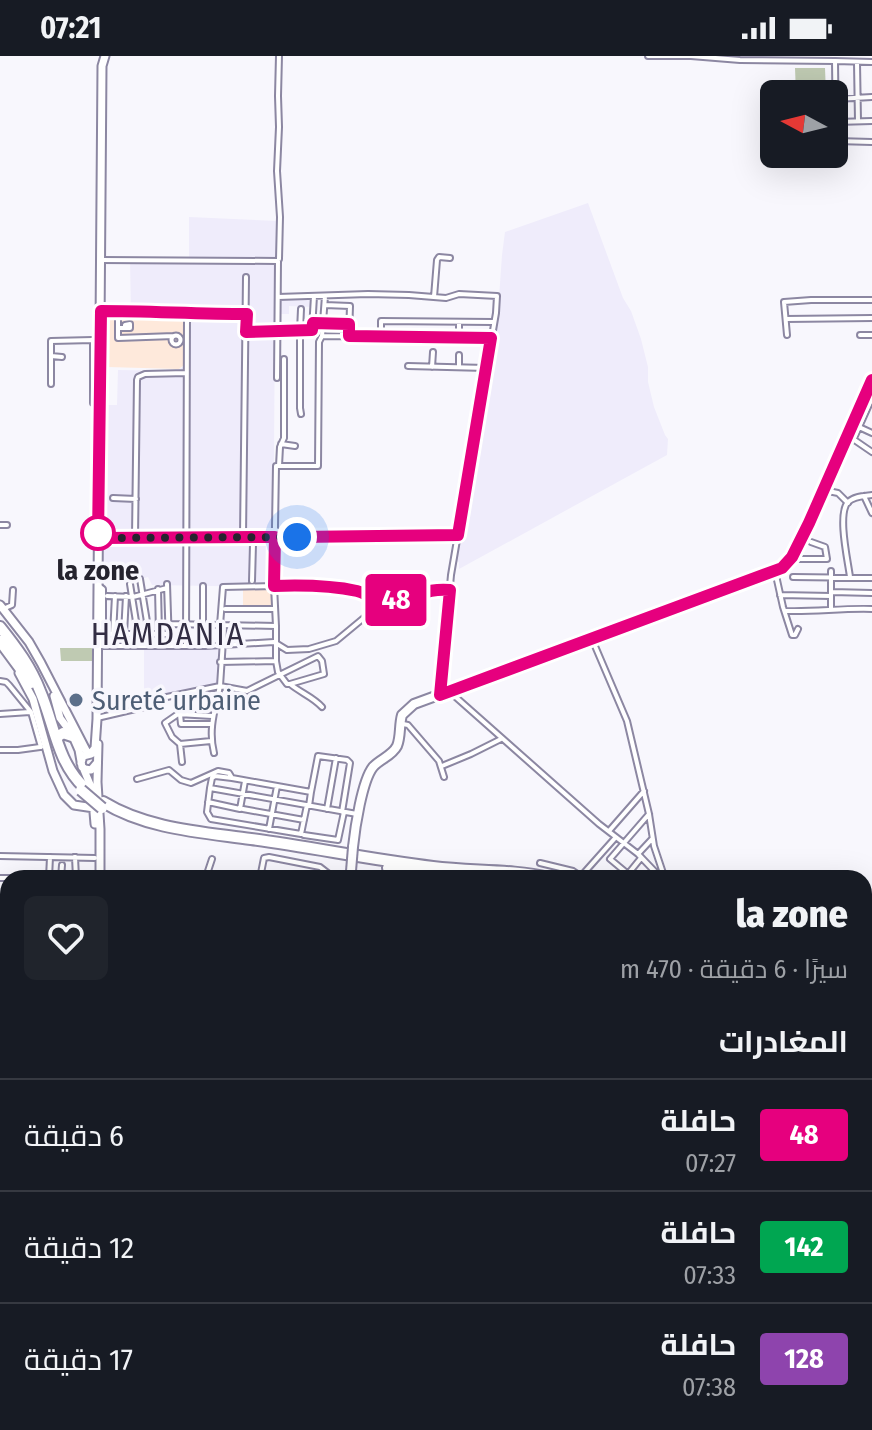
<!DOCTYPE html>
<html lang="ar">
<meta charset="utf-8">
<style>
body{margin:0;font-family:"Fira Sans Condensed",Cairo,sans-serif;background:#20242c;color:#f1f3f6;direction:rtl;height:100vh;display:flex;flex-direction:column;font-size:30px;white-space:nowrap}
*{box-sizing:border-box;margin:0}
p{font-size:26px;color:#9ea1a6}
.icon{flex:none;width:44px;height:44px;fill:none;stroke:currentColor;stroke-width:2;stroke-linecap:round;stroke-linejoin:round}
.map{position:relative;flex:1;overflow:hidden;direction:ltr}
.side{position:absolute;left:0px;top:814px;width:872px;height:560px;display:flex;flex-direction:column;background:#171b24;border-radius:24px 24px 0 0;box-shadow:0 8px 32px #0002;direction:rtl}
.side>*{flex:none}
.badge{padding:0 16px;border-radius:6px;font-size:28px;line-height:52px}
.needle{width:52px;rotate:277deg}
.controls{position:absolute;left:760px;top:24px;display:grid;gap:16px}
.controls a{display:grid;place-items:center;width:88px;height:88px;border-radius:12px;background:#171b24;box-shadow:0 8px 32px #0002;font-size:40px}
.you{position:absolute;width:40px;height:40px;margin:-20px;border:6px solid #fff;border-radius:50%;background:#1a73e8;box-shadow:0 0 0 12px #1a73e833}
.map>.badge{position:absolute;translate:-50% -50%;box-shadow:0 0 0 4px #fff}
h2{padding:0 24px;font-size:30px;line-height:72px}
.round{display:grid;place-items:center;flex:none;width:84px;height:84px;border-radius:12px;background:#20242c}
.summary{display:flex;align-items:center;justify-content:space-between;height:136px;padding:0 24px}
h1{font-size:38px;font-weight:800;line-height:60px}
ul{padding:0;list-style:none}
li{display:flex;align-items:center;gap:24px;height:112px;padding:0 24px;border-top:2px solid #363941}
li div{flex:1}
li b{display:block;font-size:30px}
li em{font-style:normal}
li .badge{min-width:88px;font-weight:700;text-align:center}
.status{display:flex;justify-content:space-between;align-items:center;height:56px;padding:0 40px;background:#171b24;direction:ltr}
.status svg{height:22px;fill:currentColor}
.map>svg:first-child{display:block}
.built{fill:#efecfb}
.education{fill:#fee9db}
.green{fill:#bfcab2}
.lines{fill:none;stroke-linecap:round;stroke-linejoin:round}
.stream{stroke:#abc6de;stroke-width:2}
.street-casing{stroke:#8c87a2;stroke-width:8}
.secondary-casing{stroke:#8c87a2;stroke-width:11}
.primary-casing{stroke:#8c87a2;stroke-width:12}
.highway-casing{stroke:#8c87a2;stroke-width:14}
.street{stroke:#fff;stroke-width:4}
.secondary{stroke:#fff;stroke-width:7}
.primary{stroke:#fff;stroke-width:8}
.highway{stroke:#fff;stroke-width:10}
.primary-bridge-casing{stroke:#8c87a2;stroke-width:12;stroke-linecap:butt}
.highway-bridge-casing{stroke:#8c87a2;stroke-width:14;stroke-linecap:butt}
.primary-bridge{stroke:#fff;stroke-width:8}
.highway-bridge{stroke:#fff;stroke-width:10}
.line-casing{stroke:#fff;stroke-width:18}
.line{stroke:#e6007e;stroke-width:12}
.walk{stroke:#25232e;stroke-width:8;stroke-dasharray:0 14.4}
.stop-dot{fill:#fff;stroke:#e6007e;stroke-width:4}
.service-dot{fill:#5c6f8a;stroke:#f8f7fd;stroke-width:3}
.labels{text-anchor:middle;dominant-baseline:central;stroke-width:7;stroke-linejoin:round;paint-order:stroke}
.stop-label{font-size:28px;font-weight:bold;fill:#25232e;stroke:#f8f7fd}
.service-label{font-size:28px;fill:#4e5e75;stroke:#f8f7fd;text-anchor:start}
.quarter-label{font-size:32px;letter-spacing:2px;fill:#322d43;stroke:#f8f7fd}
</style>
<div class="status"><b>07:21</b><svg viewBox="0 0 49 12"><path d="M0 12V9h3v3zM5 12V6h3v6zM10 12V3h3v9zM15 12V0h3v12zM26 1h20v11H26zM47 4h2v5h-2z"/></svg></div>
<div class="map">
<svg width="872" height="1374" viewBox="0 0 872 1374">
<rect width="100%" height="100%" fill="#f8f7fd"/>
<path class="built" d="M 588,147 L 623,242 L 631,255 L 641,283 L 648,311 L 648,326 L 654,351 L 665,379 L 668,383 L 667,399 L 459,513 L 459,506 L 455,505 L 498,256 L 502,199 L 505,176 Z
M 189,161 L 278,165 L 276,240 L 314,241 L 313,251 L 289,250 L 289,258 L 275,258 L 273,531 L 152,529 L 148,521 L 129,526 L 100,526 L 102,349 L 117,349 L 118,314 L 176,315 L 185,310 L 186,257 L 131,256 L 130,204 L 189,203 Z
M 219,591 L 220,627 L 144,645 L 144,592 Z"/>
<path class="education" d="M 106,263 L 185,263 L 184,309 L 179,313 L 107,311 Z
M 272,533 L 272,553 L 243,553 L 243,534 Z"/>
<path class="green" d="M 795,12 L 825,12 L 826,38 L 796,38 Z
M 60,592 L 93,592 L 93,605 L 61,605 Z
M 508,1366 L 563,1366 L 544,1374 L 499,1374 Z"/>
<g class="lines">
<path class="stream" d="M 864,1251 L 872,1235"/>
<defs>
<path id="street" d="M 279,0 L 278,40 L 279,71 L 277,115 L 280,161 L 279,203
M 648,0 L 691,0 L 740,4 L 835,5
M 857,7 L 858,65
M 836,43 L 872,41
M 836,66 L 872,65
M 836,85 L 835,5 L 872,6
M 836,85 L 872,86
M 101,204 L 278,205 L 277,322
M 325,240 L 322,280 L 319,286 L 318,410 L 276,410 L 274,530 C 302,529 329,529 357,535 C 365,537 373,543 381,544 C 407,547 423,531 450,534
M 278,241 L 368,238 L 409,239 L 446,242 L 459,238 L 497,240 L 496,257 L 451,519 L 440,637
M 434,241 L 437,204 L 439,201 L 450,202
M 325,249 L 350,250 L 349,280
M 301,253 L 300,275 L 312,274 L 314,240
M 101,255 L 148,255 L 187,258 L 247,258
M 118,255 L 118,282 L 174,280
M 786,263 L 872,262
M 459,266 L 459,282
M 313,267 L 349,268
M 118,272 L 130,272 L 130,268 L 125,269 L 125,272
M 246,276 L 300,275 L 300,352 L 301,358
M 787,279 L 784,246 L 811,244 L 872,244
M 860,279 L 872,279
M171.5 284a4.5 4.5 0 1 1 9 0a4.5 4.5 0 1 1-9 0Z
M 322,280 L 491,282
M 381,281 L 381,265 L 493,266
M 51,300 L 62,301
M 408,310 L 486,312
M 432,311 L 433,296
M 459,311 L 459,299
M 51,328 L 51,285 L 93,284 L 93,347 L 100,349
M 859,371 L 872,377
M 853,383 L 872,396
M 853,384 L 872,342
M 281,388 L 295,390
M 279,410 L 280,391 L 284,382 L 284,303
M 823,434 L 838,437 L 848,447
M 864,440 L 872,457
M 113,442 L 136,443
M 0,469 L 7,469
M 243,480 L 246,221
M 135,481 L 137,324 L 138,321 L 145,318 L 186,317
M 98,482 L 247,481 L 253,488 L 252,525
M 249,482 L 458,479
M 793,503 L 827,503 L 825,491 L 811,486
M 775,515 L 783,551 L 792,579 L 795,579 L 798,573
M 793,521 L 872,522
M 850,521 C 848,505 837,458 848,446 C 854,440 864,440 872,439
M 140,523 L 149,578
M 130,528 L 138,578
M 167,528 L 169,589
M 99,530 L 103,533 L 103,578
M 158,533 L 159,578
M 832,536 L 872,537
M 780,539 L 831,540
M 107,540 L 133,541 L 167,532
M 3,553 L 12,549 L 13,534
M 225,553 L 275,553
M 831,553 L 831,515
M 786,555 C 815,556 842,552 872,553
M 169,568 L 276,570
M 220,569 L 223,531 L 274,530 L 276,570 L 276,605 L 278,616 L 287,628 L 290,628
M 98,578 L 169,578
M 113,578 L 115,540
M 124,578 L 126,540
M 98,590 L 205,590 L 274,586 L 287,594 L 309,593 L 336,585 L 371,556 L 378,544
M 186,590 L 187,258
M 203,590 L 203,530
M 220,606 L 276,605
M 0,625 L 6,626 L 9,629 L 31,656 L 41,691
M 450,636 L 599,768 L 638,798 L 661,822 L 664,820 L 654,790 L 649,758 L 627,665 L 592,583
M 189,646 L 179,649 L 181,668 L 211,668
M 99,655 L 220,630 L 224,569
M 0,658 L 30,656
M 97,662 L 144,651
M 403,668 L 408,669 L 439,705 L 444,721
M 180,688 L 211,685
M 0,694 L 18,694 L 40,691
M 214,697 C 208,673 215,654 220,630 L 247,635 L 318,600 L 322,605 L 324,618 L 290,628 C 301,637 313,641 322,651
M 182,706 L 180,688 L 172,681 L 165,667 L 178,658 L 212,660
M 442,710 L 471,698 L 501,683
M 232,722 L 215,720 L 212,722 L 210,732 L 357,758
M 137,723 L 169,714 L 181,724 L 191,727 L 218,715 L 229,717 L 232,722 L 311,736 L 309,750
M 210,732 L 207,756 L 211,763 L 301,778 L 307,749
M 311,736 L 318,700 L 347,704 L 350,707 L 342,756
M 208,746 L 240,753 L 245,725
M 243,753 L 304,764
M 327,753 L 336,702
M 269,773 L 277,730
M 609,775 L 644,735
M 304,779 L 338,784 L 344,756
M 638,798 L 652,783
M 0,800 L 95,802
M 75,801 L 76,822
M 641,802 L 628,818 L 610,803 L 649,758
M 540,807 L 573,815 L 582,821
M 0,822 L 11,822
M 49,822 L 50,801
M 61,822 L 62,809
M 208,822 L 208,815 L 212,803
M 260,822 L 264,802 L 269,801 L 320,811 L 329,818 L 329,822
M 582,822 L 583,818 L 616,781
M 0,848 L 8,847
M 0,860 L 8,888
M 0,918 L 8,916
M 0,935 L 8,935
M 0,942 L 8,942
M 0,980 L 8,982
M 0,1002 L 8,1002
M 0,1006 L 8,1005
M 0,1047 L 8,1045
M 0,1108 L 3,1103
M 0,1138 L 8,1152
M 0,1164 L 8,1175
M 0,1222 L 3,1243
M 0,1331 L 0,1333
M 0,1350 L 9,1374
M 114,1366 L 117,1374
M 213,1366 L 222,1374
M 296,1366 L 305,1374
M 331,1366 L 341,1374
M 410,1366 L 418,1374 L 425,1366
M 473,1366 L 482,1374
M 487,1366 L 495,1371 L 505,1366
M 163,1373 L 169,1366
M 36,1374 L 38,1366
M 62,1374 L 63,1366
M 96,1374 L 106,1366
M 475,1374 L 479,1366"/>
<path id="secondary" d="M 0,549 L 29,586 L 41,607 L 88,698
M 19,617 L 33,643 L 53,715 L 64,739 L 74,749 L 94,752
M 54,640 L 60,662 L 72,678 L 79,694 L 82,711 L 85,713 L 91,714 L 96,708
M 98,688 L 97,726 L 100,773 L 100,822
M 90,698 L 95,692 L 97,663 L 102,10 L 105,0
M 81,707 L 83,700 L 91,698
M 84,714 L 92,733 L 95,768
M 0,1242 L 4,1244 L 8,1253"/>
<path id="primary" d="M 353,791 C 355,772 362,725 373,711 C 380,703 392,700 397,690 C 401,681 399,669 402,659 L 414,648 L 773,516 L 782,512 L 792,501 L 872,324
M 343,1366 L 352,1374"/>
<path id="highway" d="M 0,571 C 16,591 31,611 40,635 C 54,667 57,706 84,731
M 0,585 L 31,627
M 56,682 L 63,677 L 72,680
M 103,746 C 147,773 201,776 251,783 C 312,791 372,804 433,811 C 472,816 511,813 549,822
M 388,812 L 432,818
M 777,1366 L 778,1374"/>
</defs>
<use href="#street" class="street-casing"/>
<use href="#secondary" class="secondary-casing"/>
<use href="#primary" class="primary-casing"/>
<use href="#highway" class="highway-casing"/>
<use href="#street" class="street"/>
<use href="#secondary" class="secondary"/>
<use href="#primary" class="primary"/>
<use href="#highway" class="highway"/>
<defs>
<path id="primary-bridge" d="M 351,815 L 353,791"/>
<path id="highway-bridge" d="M 81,734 L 102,752"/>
</defs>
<use href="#primary-bridge" class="primary-bridge-casing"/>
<use href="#highway-bridge" class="highway-bridge-casing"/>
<use href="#primary-bridge" class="primary-bridge"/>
<use href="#highway-bridge" class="highway-bridge"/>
</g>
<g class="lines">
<defs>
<path id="line" d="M 297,481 L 458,479 L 491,282 L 349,280 L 349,268 L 313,267 L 312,274 L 246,276 L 247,258 C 198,258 149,255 101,255 L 98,482 L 275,481 L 274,530 C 302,529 329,529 357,535 C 365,537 373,543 381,544 C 407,547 423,531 450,534 L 440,639 L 782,512 L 792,501 L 809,467 L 872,324"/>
</defs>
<use href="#line" class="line-casing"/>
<use href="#line" class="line"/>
<path class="walk" d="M 98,477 L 98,482 L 297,481"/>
</g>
<circle class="stop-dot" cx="98" cy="477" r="16"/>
<circle class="service-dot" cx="76" cy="644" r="8"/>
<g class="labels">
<g class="stop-label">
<text x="98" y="514">la zone</text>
</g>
<g class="service-label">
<text x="92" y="644">Sureté urbaine</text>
</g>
<g class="quarter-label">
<text x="168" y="578">HAMDANIA</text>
</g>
</g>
</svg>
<div class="controls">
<a><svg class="needle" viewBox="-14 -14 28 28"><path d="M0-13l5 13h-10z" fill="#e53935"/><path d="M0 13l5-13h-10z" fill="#9ea1a6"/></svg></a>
</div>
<div class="you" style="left:297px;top:481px"></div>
<b class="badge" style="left:396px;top:544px;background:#e6007e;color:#fff">48</b>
<section class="side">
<div class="summary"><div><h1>la zone</h1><p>سيرًا · 6 دقيقة · 470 m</p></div><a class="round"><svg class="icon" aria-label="heart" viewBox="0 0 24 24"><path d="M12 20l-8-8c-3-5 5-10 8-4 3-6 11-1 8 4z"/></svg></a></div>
<h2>المغادرات</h2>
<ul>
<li><span class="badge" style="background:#e6007e;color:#fff">48</span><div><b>حافلة</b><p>07:27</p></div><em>6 دقيقة</em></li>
<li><span class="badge" style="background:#00a651;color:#fff">142</span><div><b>حافلة</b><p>07:33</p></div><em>12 دقيقة</em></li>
<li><span class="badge" style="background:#8e44ad;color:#fff">128</span><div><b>حافلة</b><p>07:38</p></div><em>17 دقيقة</em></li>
</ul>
</section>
</div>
